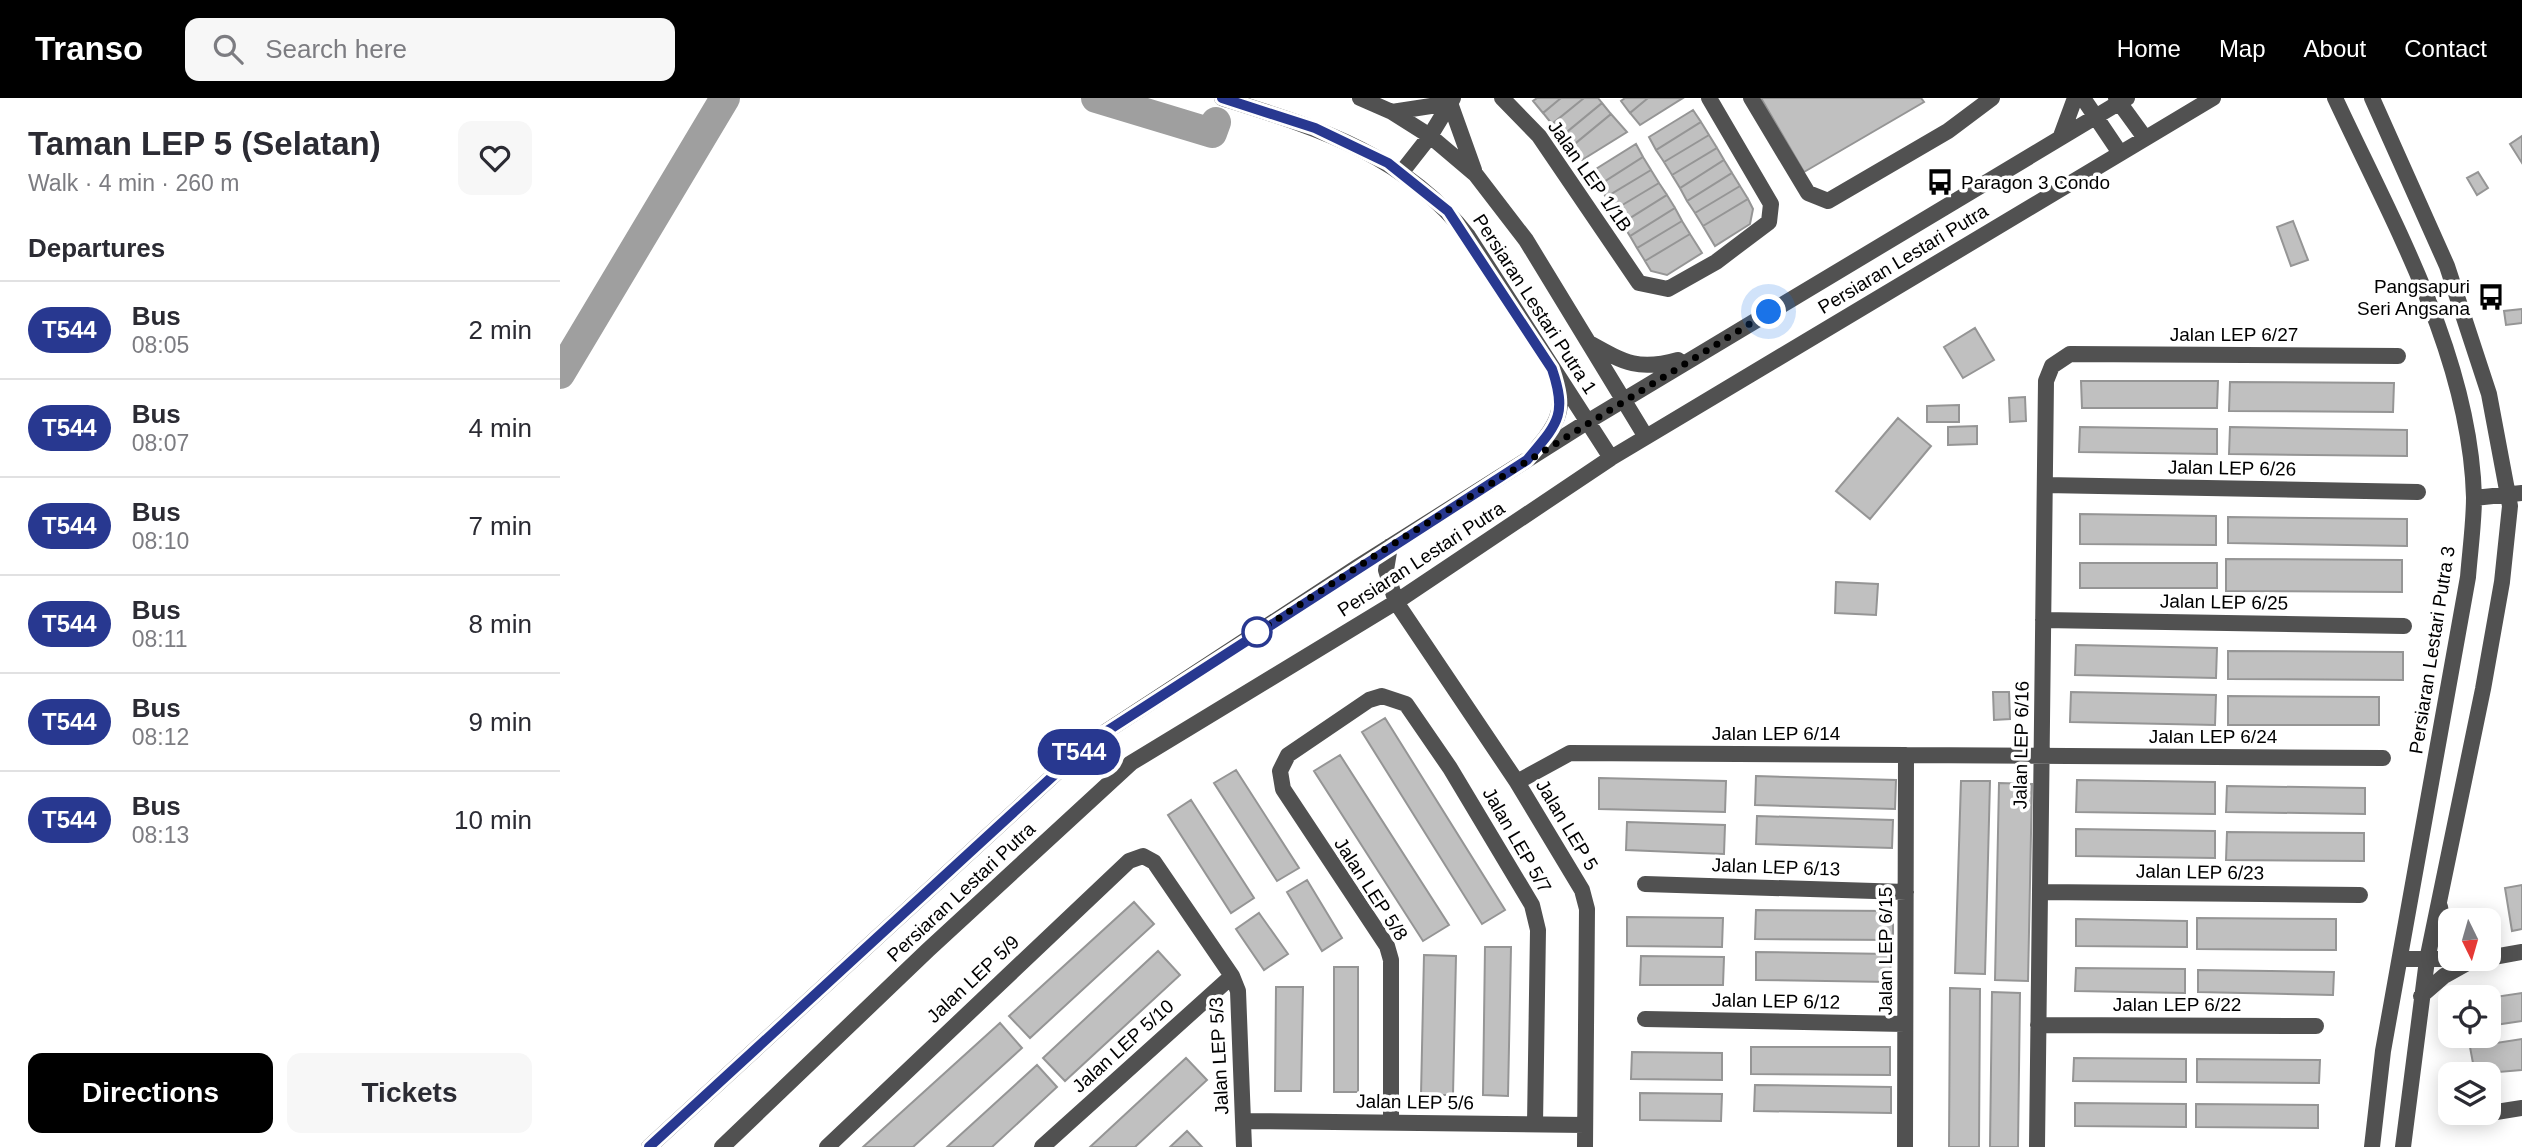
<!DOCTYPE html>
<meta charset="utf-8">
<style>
body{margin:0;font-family:Helvetica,sans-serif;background:#f7f7f7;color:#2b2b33;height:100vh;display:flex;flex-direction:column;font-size:26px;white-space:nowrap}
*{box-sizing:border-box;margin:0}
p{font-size:23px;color:#7c7c81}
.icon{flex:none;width:38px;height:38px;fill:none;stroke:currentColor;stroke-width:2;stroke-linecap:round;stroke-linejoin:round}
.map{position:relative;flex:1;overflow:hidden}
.panel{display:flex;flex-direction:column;background:#fff;width:560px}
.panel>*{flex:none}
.badge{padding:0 14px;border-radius:23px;font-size:24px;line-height:46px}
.needle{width:46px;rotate:175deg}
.controls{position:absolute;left:1878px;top:810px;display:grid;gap:14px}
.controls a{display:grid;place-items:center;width:63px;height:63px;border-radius:14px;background:#fff;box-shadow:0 4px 18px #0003;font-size:35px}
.you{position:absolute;width:35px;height:35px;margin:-18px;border:5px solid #fff;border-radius:50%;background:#1a73e8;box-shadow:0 0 0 10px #1a73e833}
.map>.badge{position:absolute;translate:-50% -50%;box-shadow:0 0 0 4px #fff}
h2{padding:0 28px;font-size:26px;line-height:63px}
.round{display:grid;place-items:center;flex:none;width:74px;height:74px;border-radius:14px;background:#f7f7f7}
.headline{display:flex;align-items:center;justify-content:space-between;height:119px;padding:0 28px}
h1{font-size:33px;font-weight:800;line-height:52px}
.button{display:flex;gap:14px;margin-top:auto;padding:14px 28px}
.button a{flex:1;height:80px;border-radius:14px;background:#000;color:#fff;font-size:28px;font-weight:800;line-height:80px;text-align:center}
.button a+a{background:#f7f7f7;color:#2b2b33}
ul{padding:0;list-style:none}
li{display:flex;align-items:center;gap:21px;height:98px;padding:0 28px;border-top:2px solid #e1e1e2}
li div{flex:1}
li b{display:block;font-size:26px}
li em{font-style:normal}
li .badge{min-width:77px;font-weight:700;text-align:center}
header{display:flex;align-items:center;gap:42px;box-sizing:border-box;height:98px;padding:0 35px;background:#000;color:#fff}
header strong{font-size:33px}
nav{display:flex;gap:38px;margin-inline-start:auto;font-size:24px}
.search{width:490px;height:63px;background:#f7f7f7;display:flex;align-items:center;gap:18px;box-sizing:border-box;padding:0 24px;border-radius:14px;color:#7c7c81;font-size:26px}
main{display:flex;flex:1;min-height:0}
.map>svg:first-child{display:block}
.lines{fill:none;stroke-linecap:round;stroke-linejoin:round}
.river{stroke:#9f9f9f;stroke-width:30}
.building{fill:#c0c0c0;stroke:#959595;stroke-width:2}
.minor{stroke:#515151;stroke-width:16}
.line-casing{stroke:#fff;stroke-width:16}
.line{stroke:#283890;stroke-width:10}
.walk{stroke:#000;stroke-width:7;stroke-dasharray:0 12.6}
.stop-dot{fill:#fff;stroke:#283890;stroke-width:3.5}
.labels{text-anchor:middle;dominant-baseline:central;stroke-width:7;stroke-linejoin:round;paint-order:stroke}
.street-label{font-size:19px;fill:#000;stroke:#fff}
.poi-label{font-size:19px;fill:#000;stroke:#fff;text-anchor:start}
</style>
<header>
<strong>Transo</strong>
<div class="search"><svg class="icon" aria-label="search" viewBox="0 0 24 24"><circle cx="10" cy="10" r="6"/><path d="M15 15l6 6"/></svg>Search here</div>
<nav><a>Home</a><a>Map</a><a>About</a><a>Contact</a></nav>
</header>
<main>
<section class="panel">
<div class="headline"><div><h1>Taman LEP 5 (Selatan)</h1><p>Walk · 4 min · 260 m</p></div><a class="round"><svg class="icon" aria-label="heart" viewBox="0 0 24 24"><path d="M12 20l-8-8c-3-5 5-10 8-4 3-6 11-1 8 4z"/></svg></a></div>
<h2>Departures</h2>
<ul>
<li><span class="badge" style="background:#283890;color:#fff">T544</span><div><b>Bus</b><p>08:05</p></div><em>2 min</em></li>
<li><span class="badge" style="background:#283890;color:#fff">T544</span><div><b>Bus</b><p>08:07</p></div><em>4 min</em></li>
<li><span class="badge" style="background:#283890;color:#fff">T544</span><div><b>Bus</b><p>08:10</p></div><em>7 min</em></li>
<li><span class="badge" style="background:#283890;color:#fff">T544</span><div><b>Bus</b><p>08:11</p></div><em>8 min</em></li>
<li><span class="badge" style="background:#283890;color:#fff">T544</span><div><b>Bus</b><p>08:12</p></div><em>9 min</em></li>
<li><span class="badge" style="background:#283890;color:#fff">T544</span><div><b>Bus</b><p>08:13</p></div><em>10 min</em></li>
</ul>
<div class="button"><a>Directions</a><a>Tickets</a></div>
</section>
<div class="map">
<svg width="1962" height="1049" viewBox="0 0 1962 1049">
<rect width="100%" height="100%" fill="#fff"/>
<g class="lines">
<path class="river" d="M 536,0 L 652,35 L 656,24
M 0,276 L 165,0"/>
</g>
<path class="building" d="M 977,0 L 1001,0 L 983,15 L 973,3 Z
M 1001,0 L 1024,0 L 992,26 L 983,15 Z
M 1024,0 L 1038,0 L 1042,5 L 1002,38 L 992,26 Z
M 1065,0 L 1088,0 L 1070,15 L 1061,3 Z
M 1088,0 L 1123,0 L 1080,27 L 1070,15 Z
M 1201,0 L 1361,0 L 1364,4 L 1244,74 Z
M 1042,5 L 1051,16 L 1011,49 L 1002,38 Z
M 1133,12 L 1141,24 L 1096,52 L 1089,39 Z
M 1051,16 L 1067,34 L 1022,62 L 1011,49 Z
M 1141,24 L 1149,37 L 1104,64 L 1096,52 Z
M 1149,37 L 1157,50 L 1112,77 L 1104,64 Z
M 1962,38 L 1962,65 L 1950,46 Z
M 1076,46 L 1083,59 L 1039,87 L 1031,74 Z
M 1157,50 L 1164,62 L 1120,90 L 1112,77 Z
M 1083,59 L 1091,72 L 1046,99 L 1039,87 Z
M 1164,62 L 1172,75 L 1127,103 L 1120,90 Z
M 1091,72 L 1099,85 L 1054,112 L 1046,99 Z
M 1918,74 L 1928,90 L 1917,97 L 1907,80 Z
M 1172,75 L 1180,88 L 1135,115 L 1127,103 Z
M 1099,85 L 1107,97 L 1062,125 L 1054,112 Z
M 1180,88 L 1188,101 L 1143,128 L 1135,115 Z
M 1107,97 L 1115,110 L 1070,138 L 1062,125 Z
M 1188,101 L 1193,111 L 1190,126 L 1155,148 L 1143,128 Z
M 1115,110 L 1122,123 L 1077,150 L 1070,138 Z
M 1122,123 L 1130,136 L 1085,163 L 1077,150 Z
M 1733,123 L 1748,162 L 1731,168 L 1717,129 Z
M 1130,136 L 1142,155 L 1107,177 L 1091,173 L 1085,163 Z
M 1962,211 L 1962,225 L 1946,227 L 1944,213 Z
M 1415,230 L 1434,262 L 1403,280 L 1384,249 Z
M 1521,283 L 1658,283 L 1657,310 L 1522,310 Z
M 1670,284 L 1834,285 L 1833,314 L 1669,313 Z
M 1465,299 L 1466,323 L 1450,324 L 1449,300 Z
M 1399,307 L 1399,324 L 1367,324 L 1367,308 Z
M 1338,320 L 1371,348 L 1310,421 L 1276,393 Z
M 1417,328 L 1417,346 L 1388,347 L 1388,329 Z
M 1520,329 L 1657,331 L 1657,356 L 1519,354 Z
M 1670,329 L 1847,332 L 1847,358 L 1669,356 Z
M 1520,416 L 1656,418 L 1656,447 L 1520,446 Z
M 1668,419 L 1847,421 L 1847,448 L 1668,445 Z
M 1666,461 L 1842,462 L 1842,494 L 1666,493 Z
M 1520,465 L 1657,465 L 1657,490 L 1520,490 Z
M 1276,484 L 1318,486 L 1316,517 L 1275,515 Z
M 1516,547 L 1657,550 L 1656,580 L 1515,577 Z
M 1668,553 L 1843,554 L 1843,582 L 1668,581 Z
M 1433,594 L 1449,594 L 1450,621 L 1434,622 Z
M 1511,594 L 1656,597 L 1655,627 L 1510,624 Z
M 1668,598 L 1819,599 L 1819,627 L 1668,627 Z
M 825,620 L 945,812 L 922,826 L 802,634 Z
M 780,657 L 889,827 L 863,843 L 754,673 Z
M 676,672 L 739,770 L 717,783 L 654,685 Z
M 1196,678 L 1336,682 L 1335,711 L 1195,707 Z
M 1039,680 L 1166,683 L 1165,714 L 1039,711 Z
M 1517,682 L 1655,684 L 1655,716 L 1516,714 Z
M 1401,683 L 1430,683 L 1425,876 L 1395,875 Z
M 1439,685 L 1472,686 L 1468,883 L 1435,882 Z
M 1667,688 L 1805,690 L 1805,716 L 1666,714 Z
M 631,702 L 694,800 L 671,815 L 608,717 Z
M 1197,718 L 1333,722 L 1332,750 L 1196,746 Z
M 1067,724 L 1165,727 L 1164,756 L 1066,752 Z
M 1516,731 L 1655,733 L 1655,760 L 1516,758 Z
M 1667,734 L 1804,735 L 1804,763 L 1666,762 Z
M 747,782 L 782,840 L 762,853 L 727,794 Z
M 1962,787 L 1962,831 L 1952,833 L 1945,790 Z
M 574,804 L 594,826 L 470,940 L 449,918 Z
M 1196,812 L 1333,813 L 1333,842 L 1195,841 Z
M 699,815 L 728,856 L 704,872 L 676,831 Z
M 1067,819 L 1163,820 L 1162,849 L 1067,848 Z
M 1637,820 L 1776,821 L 1776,852 L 1637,851 Z
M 1516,821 L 1627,823 L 1627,849 L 1516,848 Z
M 925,849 L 951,849 L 948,998 L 923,997 Z
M 598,853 L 620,877 L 505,983 L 483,960 Z
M 1196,854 L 1331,856 L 1330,884 L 1196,882 Z
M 864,857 L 896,858 L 893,997 L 861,997 Z
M 1081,858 L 1164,859 L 1163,887 L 1080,887 Z
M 774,869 L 798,869 L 798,994 L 774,994 Z
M 1516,870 L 1625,871 L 1625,895 L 1515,893 Z
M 1638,872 L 1774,874 L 1773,897 L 1638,894 Z
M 716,889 L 743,889 L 741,993 L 715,993 Z
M 1390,890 L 1420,891 L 1419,1049 L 1389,1049 Z
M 1432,894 L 1460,895 L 1458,1049 L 1430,1049 Z
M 1962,895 L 1962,923 L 1928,928 L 1928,900 Z
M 440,925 L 462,950 L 353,1049 L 303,1049 Z
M 1962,941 L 1962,972 L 1915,976 L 1910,949 Z
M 1191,949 L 1330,949 L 1330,977 L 1191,976 Z
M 1072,954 L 1162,955 L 1162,982 L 1071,981 Z
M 626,960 L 647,982 L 575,1049 L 530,1049 Z
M 1514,960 L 1626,961 L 1626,984 L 1513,983 Z
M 1637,961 L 1760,962 L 1759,985 L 1637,984 Z
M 477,967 L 497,989 L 432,1049 L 387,1049 Z
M 1195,987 L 1331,989 L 1331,1015 L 1194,1013 Z
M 1080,995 L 1162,996 L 1161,1023 L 1080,1022 Z
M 1515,1005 L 1626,1006 L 1626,1029 L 1515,1028 Z
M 1636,1006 L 1758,1007 L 1758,1030 L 1636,1029 Z
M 627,1033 L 642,1049 L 610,1049 Z"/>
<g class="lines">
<path class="minor" d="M 662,0 C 757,30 843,55 908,138 L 1051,360
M 800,0 L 832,14 L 870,38 L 916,77 L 966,142 L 1086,339
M 942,0 L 979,38 L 1079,185 L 1108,191 L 1156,164 L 1209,124 L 1211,106 L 1149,0
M 1191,0 L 1248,95 L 1268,103 L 1388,33 L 1432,0
M 1523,0 L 1560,55
M 1556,0 L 1585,40
M 1775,0 C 1833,125 1910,258 1914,399 C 1914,425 1910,453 1908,479 L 1823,953 L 1812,1049
M 1812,0 L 1887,168 L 1929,296 L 1950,408 L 1942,484 L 1923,591 L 1867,862 L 1843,1049
M 890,5 L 914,72
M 832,14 L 890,5
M 1501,38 L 1515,0
M 841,75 L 870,38 L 893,0
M 1031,246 C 1065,265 1079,273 1118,262
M 978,349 C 994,330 1006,312 997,285
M 1485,387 L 1858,394
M 1914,400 L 1962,395
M 830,448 L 826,472 L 836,504 L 957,684 L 1022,792 L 1027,811 L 1025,1049
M 1483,522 L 1844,528
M 957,684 L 1010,655 L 1823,660
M 1085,786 L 1346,794
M 1480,794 L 1800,797
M 1880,809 L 1883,826 L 1890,837
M 1928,860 L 1962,854
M 1841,861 L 1922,861
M 1861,898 L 1884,878 L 1909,864
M 1085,921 L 1345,926
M 1478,927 L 1756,928
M 1930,1015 L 1962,1010
M 684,1023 L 1025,1027
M 831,1025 L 831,862 L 827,848 L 723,691 L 720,673 L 728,657 L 809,602 L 822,598 L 846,606 L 890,670 L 972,807 L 978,832 L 975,1026
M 89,1049 L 530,644 L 799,468 L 1027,324 L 1567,0
M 162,1049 L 368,852 L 571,665 L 836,504 L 1051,360 L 1653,0
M 267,1049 L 569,763 L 583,758 L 594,764 L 672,878 L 678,893 L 684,1049
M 482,1049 L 672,878
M 1345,1049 L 1346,657
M 1477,1049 L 1486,283 L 1492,268 L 1510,256 L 1838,258"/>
</g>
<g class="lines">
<defs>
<path id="line" d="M 89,1049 L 530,644 L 967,362 C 997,326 1008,318 992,271 L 888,113 L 828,65 L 755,30 L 662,0"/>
</defs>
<use href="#line" class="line-casing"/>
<use href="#line" class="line"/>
<path class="walk" d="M 697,534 L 687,541 L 830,448 L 1209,214"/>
</g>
<defs>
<symbol id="bus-bare" viewBox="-9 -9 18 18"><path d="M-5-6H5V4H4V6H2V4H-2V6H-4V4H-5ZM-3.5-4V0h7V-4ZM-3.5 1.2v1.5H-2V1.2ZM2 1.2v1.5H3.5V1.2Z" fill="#000" stroke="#fff" stroke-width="2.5" paint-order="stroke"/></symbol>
</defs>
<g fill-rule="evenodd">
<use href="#bus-bare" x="1361" y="65" width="38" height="38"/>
<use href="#bus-bare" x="1912" y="180" width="38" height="38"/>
</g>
<circle class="stop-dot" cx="697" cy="534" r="14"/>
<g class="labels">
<g class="street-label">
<text transform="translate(1030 78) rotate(55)">Jalan LEP 1/1B</text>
<text transform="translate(1343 161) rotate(-31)">Persiaran Lestari Putra</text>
<text transform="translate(975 206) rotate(57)">Persiaran Lestari Putra 1</text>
<text x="1674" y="236">Jalan LEP 6/27</text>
<text transform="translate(1672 370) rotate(1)">Jalan LEP 6/26</text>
<text transform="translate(861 461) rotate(-33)">Persiaran Lestari Putra</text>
<text transform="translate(1664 504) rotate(1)">Jalan LEP 6/25</text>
<text transform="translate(1872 552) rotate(-81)">Persiaran Lestari Putra 3</text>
<text x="1216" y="635">Jalan LEP 6/14</text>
<text x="1653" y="638">Jalan LEP 6/24</text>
<text transform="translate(1461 647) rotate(-89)">Jalan LEP 6/16</text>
<text transform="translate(1007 727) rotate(59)">Jalan LEP 5</text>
<text transform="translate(957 742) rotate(60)">Jalan LEP 5/7</text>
<text transform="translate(1216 769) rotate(2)">Jalan LEP 6/13</text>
<text transform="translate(1640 774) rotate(1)">Jalan LEP 6/23</text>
<text transform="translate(811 791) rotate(57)">Jalan LEP 5/8</text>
<text transform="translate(401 794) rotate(-43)">Persiaran Lestari Putra</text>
<text transform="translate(1325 853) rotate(-90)">Jalan LEP 6/15</text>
<text transform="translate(413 881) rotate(-43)">Jalan LEP 5/9</text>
<text transform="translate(1216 903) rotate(1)">Jalan LEP 6/12</text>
<text x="1617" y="906">Jalan LEP 6/22</text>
<text transform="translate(563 948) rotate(-42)">Jalan LEP 5/10</text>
<text transform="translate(659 958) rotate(-93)">Jalan LEP 5/3</text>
<text transform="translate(855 1004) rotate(1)">Jalan LEP 5/6</text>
</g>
<g class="poi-label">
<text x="1401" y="84">Paragon 3 Condo</text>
<text x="1910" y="188" text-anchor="end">Pangsapuri<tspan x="1910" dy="22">Seri Angsana</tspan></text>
</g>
</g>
</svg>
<div class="controls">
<a><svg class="needle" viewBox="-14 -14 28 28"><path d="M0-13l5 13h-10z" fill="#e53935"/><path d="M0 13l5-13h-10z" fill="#7c7c81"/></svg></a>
<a><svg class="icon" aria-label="locate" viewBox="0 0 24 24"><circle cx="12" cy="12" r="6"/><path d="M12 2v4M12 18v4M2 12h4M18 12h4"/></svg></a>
<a><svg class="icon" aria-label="layers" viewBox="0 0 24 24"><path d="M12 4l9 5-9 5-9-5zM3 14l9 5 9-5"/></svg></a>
</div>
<div class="you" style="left:1209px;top:214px"></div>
<b class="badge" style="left:519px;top:654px;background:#283890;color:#fff">T544</b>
</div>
</main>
